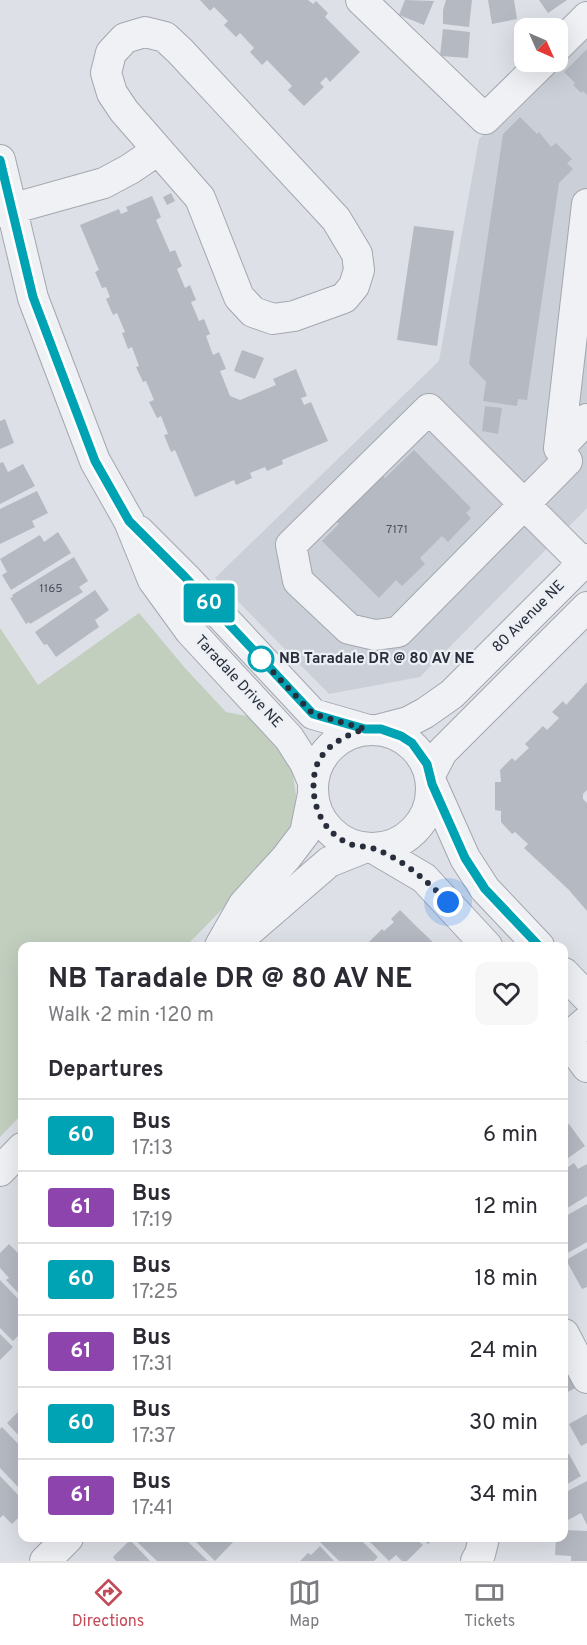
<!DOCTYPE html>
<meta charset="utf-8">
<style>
body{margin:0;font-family:Overpass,sans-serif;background:#f7f7f7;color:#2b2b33;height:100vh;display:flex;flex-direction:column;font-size:22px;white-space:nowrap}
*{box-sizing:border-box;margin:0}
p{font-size:20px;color:#7c7c81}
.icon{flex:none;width:33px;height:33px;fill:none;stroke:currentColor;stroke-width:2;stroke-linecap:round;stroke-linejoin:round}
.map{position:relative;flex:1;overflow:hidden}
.panel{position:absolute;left:18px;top:942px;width:550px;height:600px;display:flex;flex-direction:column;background:#fff;border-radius:12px;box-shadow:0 6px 24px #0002}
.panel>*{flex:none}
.badge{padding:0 12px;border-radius:4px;font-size:21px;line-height:39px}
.needle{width:39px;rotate:135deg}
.controls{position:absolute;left:514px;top:18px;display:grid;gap:12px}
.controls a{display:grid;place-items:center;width:54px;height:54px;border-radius:12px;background:#fff;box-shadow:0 6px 24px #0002;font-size:30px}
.you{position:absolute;width:30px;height:30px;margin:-15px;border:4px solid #fff;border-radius:50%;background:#1a73e8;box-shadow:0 0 0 9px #1a73e833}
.map>.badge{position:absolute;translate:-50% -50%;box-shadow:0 0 0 3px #fff}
h2{padding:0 30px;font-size:22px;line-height:54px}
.round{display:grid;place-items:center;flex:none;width:63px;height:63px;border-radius:12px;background:#f7f7f7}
.summary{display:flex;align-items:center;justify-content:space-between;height:102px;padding:0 30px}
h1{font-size:28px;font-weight:700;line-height:45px}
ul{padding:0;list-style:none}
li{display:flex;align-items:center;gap:18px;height:72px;padding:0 30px;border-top:2px solid #e1e1e2}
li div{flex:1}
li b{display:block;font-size:22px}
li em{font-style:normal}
li .badge{min-width:66px;font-weight:700;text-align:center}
.menu{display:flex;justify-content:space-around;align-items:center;height:84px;border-top:2px solid #e1e1e2;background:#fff;font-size:16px;color:#7c7c81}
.menu a{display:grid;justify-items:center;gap:3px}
.menu .active{color:#c34a57}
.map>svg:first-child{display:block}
.built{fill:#cbcfd7}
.green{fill:#c2cfbf}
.building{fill:#b5b9c2}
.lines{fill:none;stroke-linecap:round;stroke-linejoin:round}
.minor-casing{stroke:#a3a7af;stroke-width:32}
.minor{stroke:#eff1f5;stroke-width:30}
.line-casing{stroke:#fff;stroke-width:14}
.line{stroke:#00a3b4;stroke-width:9}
.walk{stroke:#282e3b;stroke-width:6;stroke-dasharray:0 10.8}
.stop-dot{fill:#fff;stroke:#00a3b4;stroke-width:3}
.labels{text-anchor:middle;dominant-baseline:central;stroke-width:4.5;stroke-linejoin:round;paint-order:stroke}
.number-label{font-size:12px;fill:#4b515d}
.street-label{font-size:15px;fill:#282e3b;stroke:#eceff4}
.stop-label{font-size:15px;font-weight:bold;fill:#282e3b;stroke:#eceff4;text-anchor:start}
</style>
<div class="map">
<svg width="587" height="1561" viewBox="0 0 587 1561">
<rect width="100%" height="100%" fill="#dde0e6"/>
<path class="built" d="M 587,33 L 587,508 L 420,677 L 329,694 L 215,578 L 439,361 L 479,139 Z"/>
<path class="green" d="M 139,613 L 185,668 L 226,712 L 252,717 L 269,731 L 291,764 L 296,795 L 292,831 L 261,870 L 186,946 L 22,946 L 22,1114 L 0,1137 L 0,628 L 38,685 Z"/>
<path class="building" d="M 200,0 L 308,0 L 313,4 L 316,1 L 328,13 L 325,17 L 360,52 L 330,82 L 326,77 L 320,83 L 324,87 L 304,106 L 288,90 L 292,86 L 267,60 L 262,65 L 250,52 L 254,48 L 240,33 L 236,37 L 224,25 L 228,21 L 214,7 L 210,11 Z
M 405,0 L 434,1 L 424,25 L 399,15 Z
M 446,0 L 472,0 L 469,27 L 443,24 L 443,10 Z
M 488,0 L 514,0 L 517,19 L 492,24 Z
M 539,0 L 567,0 L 548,13 Z
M 443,29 L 470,32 L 468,58 L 440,56 Z
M 587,49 L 587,95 L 583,91 L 581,93 L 573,85 L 575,83 L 564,72 Z
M 520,117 L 537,134 L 539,132 L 551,147 L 556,143 L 572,159 L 567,163 L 573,169 L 559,183 L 527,400 L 518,399 L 517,406 L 483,401 L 486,382 L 469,364 L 503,134 Z
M 171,193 L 175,201 L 167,205 L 163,197 Z
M 152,196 L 161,217 L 156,220 L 170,252 L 175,250 L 182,266 L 177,269 L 185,288 L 190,285 L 196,300 L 191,302 L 199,321 L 204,319 L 210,334 L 206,336 L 213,355 L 219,352 L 226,369 L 220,371 L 230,396 L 240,400 L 276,385 L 273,379 L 296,369 L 307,396 L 301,398 L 304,405 L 311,402 L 328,441 L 282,460 L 283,464 L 267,471 L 265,467 L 250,473 L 252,478 L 236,485 L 234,480 L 195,497 L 175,450 L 171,452 L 164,435 L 168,434 L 161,416 L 157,418 L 149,402 L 154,400 L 146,381 L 143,382 L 136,367 L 139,366 L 132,347 L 128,349 L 122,333 L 125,332 L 117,313 L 113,315 L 106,299 L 110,297 L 106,287 L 102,288 L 95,272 L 99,270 L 80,225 L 119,209 L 121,214 L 128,211 L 126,207 Z
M 414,226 L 454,231 L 437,346 L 397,340 Z
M 242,350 L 264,358 L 255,379 L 234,371 Z
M 485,406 L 502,408 L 498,434 L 482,431 Z
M 5,419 L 14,443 L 0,449 L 0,421 Z
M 414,450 L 471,508 L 466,513 L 471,518 L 448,542 L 442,536 L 420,558 L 425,564 L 402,586 L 396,580 L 379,598 L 322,541 L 339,524 L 334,518 L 379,472 L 385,478 Z
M 3,462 L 8,472 L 23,464 L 35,486 L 0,504 L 0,463 Z
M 37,491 L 48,513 L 32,521 L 35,527 L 0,544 L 0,509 Z
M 58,532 L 71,553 L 11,590 L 2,575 L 7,572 L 0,559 L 40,535 L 44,542 Z
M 74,557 L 88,581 L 79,587 L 83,592 L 30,624 L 29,622 L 26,624 L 10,598 L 13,597 L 12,595 Z
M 95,590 L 109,610 L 95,620 L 99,627 L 56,657 L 47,644 L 44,645 L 35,632 Z
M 587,682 L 587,790 L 583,794 L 583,799 L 587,803 L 587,911 L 568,889 L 524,848 L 528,844 L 515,832 L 512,834 L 501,822 L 501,811 L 495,810 L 495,782 L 501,782 L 500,770 L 512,758 L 515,761 L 529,748 L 525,744 L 543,726 L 547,730 L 559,718 L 552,712 L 563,701 L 566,705 Z
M 400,910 L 417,927 L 437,946 L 365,946 L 382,929 L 384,931 L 394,922 L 391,919 Z
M 569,1124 L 585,1146 L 564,1161 L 564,1127 Z
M 574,1163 L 578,1169 L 587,1164 L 587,1196 L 564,1210 L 564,1170 Z
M 587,1204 L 587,1242 L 564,1255 L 564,1217 Z
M 9,1244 L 22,1257 L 22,1297 L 6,1280 L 9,1278 L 0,1268 L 0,1253 Z
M 587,1248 L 587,1287 L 582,1289 L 566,1260 Z
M 0,1280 L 22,1303 L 22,1332 L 13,1341 L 0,1328 Z
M 0,1334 L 13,1347 L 0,1360 Z
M 567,1365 L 579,1386 L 564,1394 L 564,1367 Z
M 22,1408 L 22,1439 L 7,1423 Z
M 587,1414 L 587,1443 L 581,1446 L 569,1424 Z
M 2,1427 L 22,1448 L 22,1491 L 0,1468 L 0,1429 Z
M 569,1454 L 581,1476 L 564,1486 L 564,1457 Z
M 0,1476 L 22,1499 L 22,1514 L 12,1524 L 3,1515 L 0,1518 Z
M 587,1481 L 587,1525 L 581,1513 L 564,1522 L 564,1493 Z
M 564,1530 L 587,1531 L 587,1561 L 571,1561 L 571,1556 L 555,1555 L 556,1538 L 564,1538 Z
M 133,1538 L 184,1538 L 208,1561 L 157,1561 Z
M 192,1538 L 230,1538 L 234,1541 L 215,1561 Z
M 323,1538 L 359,1538 L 378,1557 L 374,1561 L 339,1561 L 319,1541 Z
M 366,1538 L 415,1538 L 423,1545 L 407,1561 L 402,1561 L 396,1555 L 389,1561 Z
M 421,1538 L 435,1538 L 428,1544 Z
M 130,1540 L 150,1561 L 116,1561 L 113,1557 Z
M 320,1546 L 334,1561 L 300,1561 L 308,1553 L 311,1555 Z"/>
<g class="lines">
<defs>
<path id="minor" d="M 361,0 L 485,119 L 543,62
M 145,32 L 165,37 L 180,51 L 336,219 L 357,254 L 359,270 L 354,286 L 344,298 L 294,316 L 273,319 L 253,312 L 239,297 L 200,198 L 124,111 L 112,93 L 106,73 L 111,53 L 125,38 Z
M 558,46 L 587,17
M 0,160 L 33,298 L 95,461 L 129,521 L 153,580 L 190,631 L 289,738 L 305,763 L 313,782
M 0,212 L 104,183 L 130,169 L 158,150
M 559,448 L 587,419
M 567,461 L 398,632 L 375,635 L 349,629 L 298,581 L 291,545 L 429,409 L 583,563
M 567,461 L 559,448 L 587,204
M 139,531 L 185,577 L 313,714 L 365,729
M 381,729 L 408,722 L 425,713 L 452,694 L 587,559
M313 789a59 59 0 1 1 118 0a59 59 0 1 1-118 0Z
M 430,775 L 442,752 L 587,607
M 432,784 L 465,858 L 485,889 L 539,946
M 373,848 L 424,878 L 487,946
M 220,946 L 244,904 L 286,858 L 305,833 L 313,794
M 226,946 L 249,931 L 329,862 L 364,848
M 564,973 L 587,997
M 564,1036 L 587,1067
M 564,1041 L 587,1021
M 0,1171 L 22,1148
M 564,1334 L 587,1378
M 45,1561 L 68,1538
M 476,1561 L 480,1554 L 484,1538"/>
</defs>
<use href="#minor" class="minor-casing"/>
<use href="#minor" class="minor"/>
</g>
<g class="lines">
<defs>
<path id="line" d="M 0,160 L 33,297 L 95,461 L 129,521 L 185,577 L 313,714 L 365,729 L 381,729 L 401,736 L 412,743 L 427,764 L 432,784 L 465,858 L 485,889 L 539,946"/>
</defs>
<use href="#line" class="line-casing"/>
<use href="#line" class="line"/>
<path class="walk" d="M 261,659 L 256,654 L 313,714 L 365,729 C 345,735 320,748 315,771 C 309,801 321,834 353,845 C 360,847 368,846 375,849 C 404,860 427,881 448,902"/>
</g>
<circle class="stop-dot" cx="261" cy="659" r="12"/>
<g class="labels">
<g class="number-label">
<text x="397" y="530">7171</text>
<text x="51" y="589">1165</text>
</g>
<g class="street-label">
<text transform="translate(529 617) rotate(-45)">80 Avenue NE</text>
<text transform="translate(238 682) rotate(47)">Taradale Drive NE</text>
</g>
<g class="stop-label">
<text x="279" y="659">NB Taradale DR @ 80 AV NE</text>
</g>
</g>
</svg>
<div class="controls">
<a><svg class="needle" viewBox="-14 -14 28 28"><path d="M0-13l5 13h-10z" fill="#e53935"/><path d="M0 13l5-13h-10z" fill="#7c7c81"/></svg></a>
</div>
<div class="you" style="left:448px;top:902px"></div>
<b class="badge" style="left:209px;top:603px;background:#00a3b4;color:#fff">60</b>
<section class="panel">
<div class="summary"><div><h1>NB Taradale DR @ 80 AV NE</h1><p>Walk · 2 min · 120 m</p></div><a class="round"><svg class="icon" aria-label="heart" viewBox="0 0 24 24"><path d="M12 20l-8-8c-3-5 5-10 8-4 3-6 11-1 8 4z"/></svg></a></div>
<h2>Departures</h2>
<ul>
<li><span class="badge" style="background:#00a3b4;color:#fff">60</span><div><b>Bus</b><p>17:13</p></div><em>6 min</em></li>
<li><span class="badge" style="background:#8e44ad;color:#fff">61</span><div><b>Bus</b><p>17:19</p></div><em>12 min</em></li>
<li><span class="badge" style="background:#00a3b4;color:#fff">60</span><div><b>Bus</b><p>17:25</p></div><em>18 min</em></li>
<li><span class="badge" style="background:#8e44ad;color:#fff">61</span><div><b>Bus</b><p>17:31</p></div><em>24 min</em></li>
<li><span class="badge" style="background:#00a3b4;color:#fff">60</span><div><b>Bus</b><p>17:37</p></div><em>30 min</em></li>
<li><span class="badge" style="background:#8e44ad;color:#fff">61</span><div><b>Bus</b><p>17:41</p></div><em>34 min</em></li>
</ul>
</section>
</div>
<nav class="menu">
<a class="active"><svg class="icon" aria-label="directions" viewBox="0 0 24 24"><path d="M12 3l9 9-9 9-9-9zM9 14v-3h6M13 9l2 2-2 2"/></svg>Directions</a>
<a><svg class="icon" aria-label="map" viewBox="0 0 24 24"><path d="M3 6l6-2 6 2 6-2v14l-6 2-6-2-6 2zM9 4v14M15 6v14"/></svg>Map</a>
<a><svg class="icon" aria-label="tickets" viewBox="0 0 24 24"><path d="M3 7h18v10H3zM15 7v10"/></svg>Tickets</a>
</nav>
